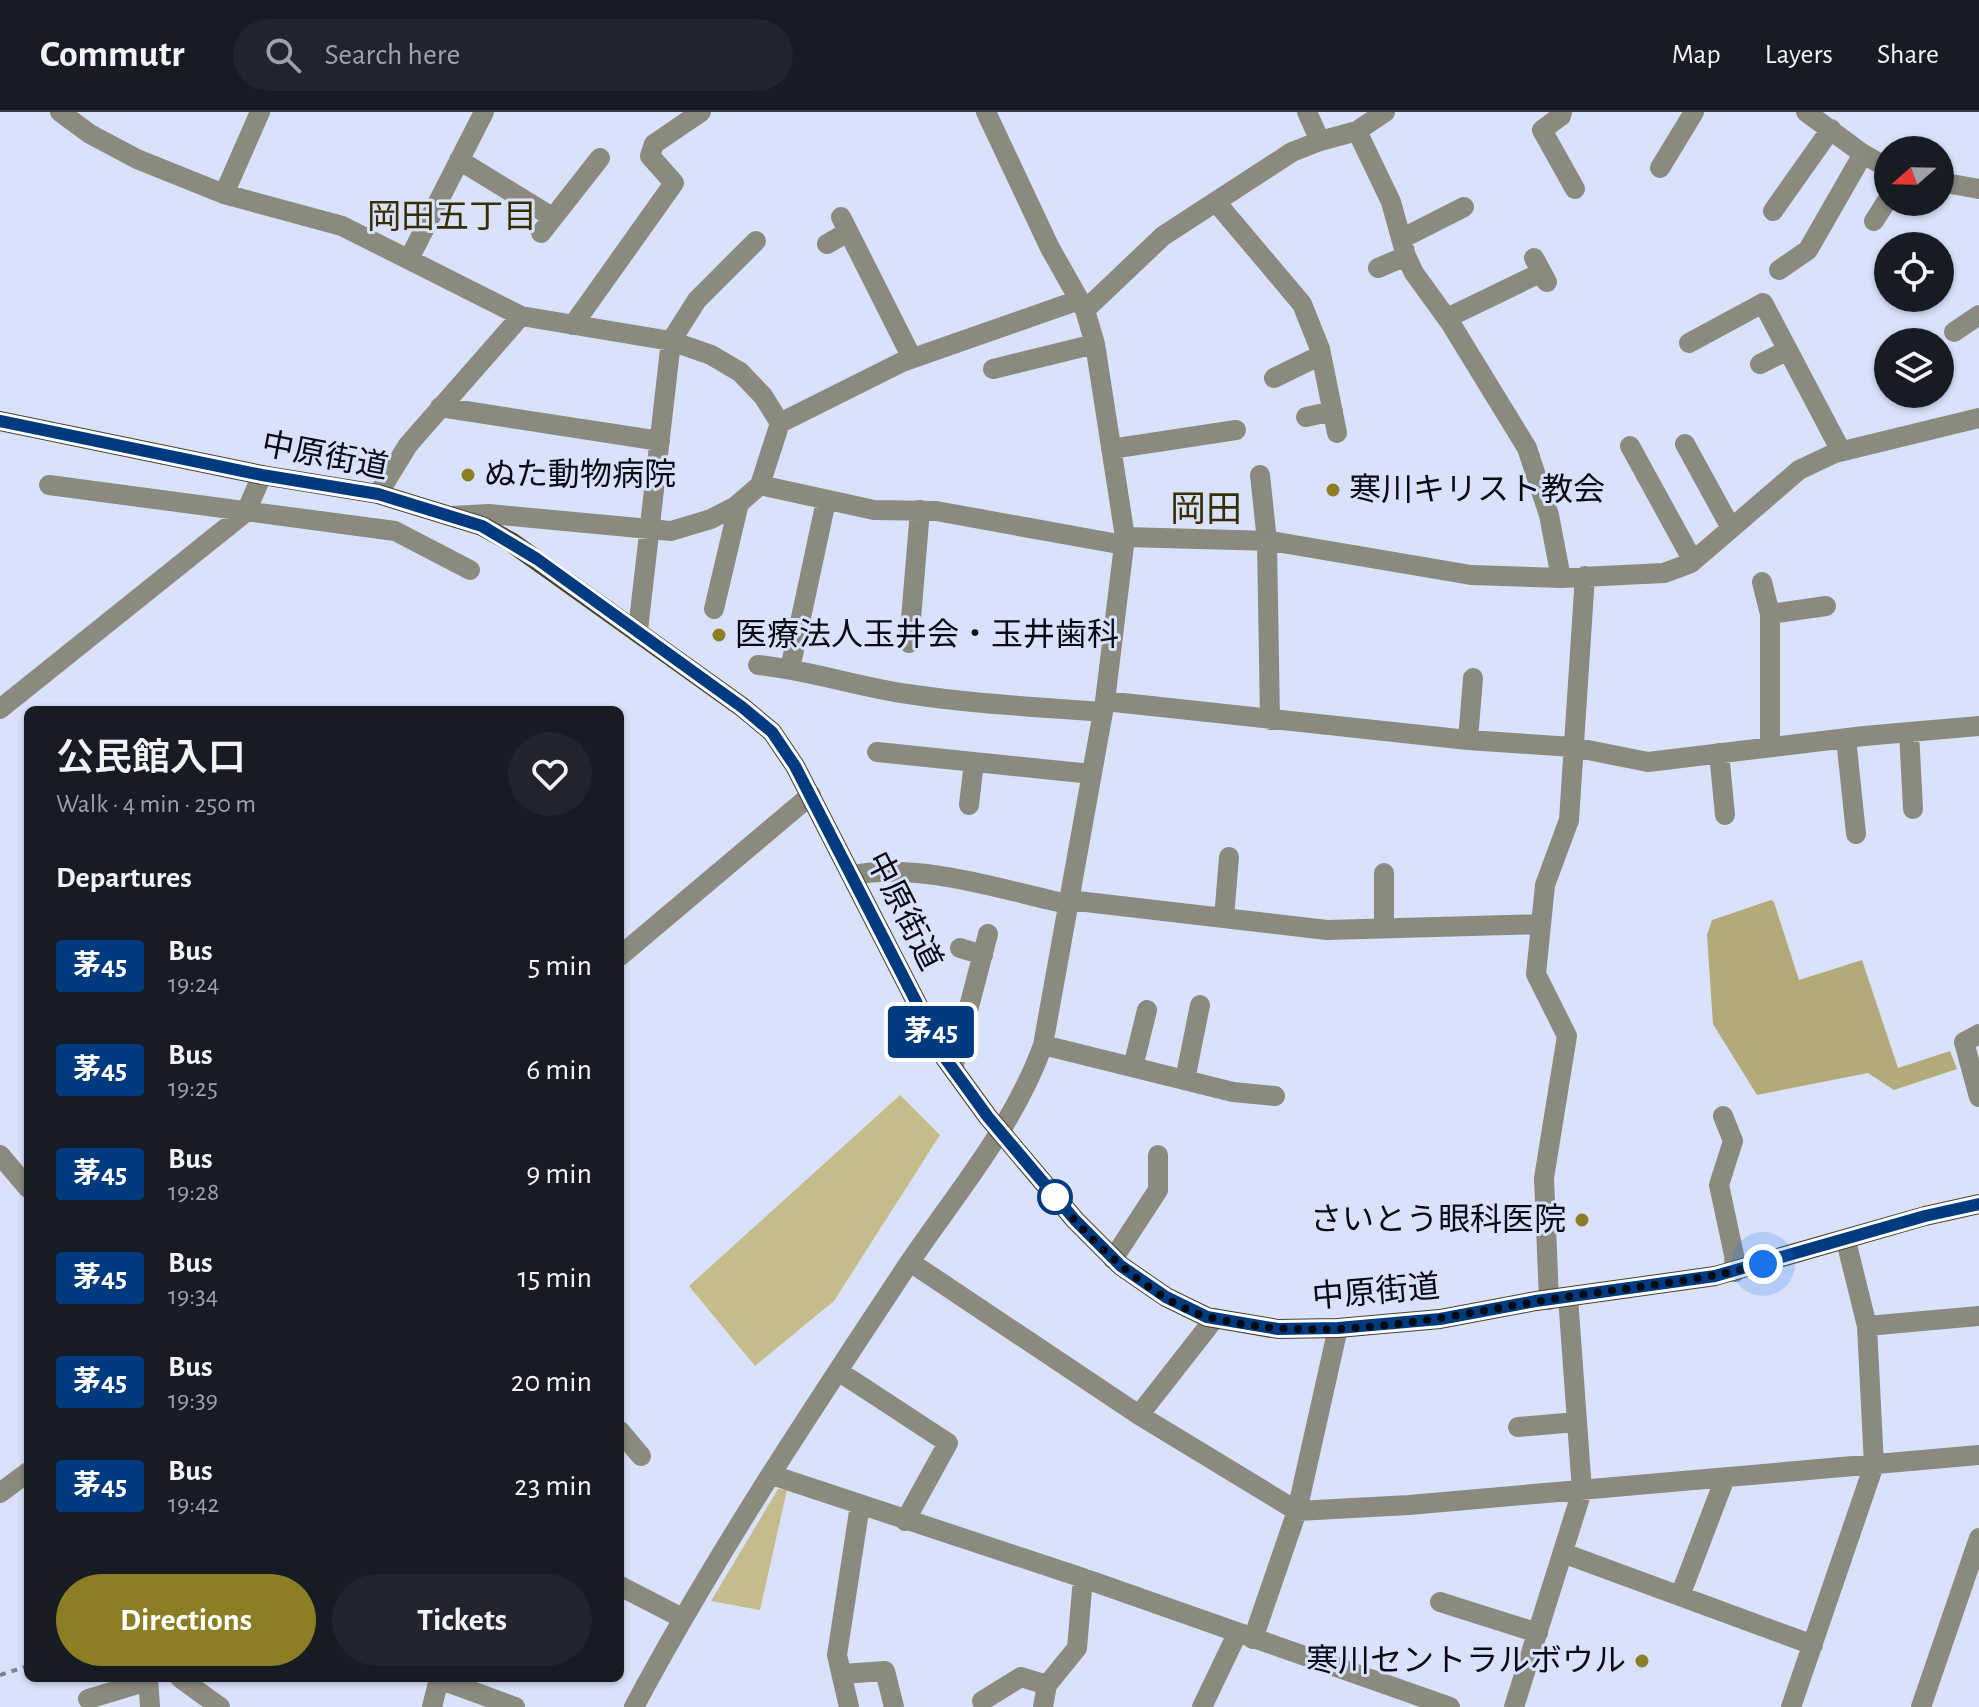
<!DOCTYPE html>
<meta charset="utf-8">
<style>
body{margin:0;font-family:"Alegreya Sans","Noto Sans JP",sans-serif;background:#20242c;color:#f1f3f6;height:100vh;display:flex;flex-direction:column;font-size:30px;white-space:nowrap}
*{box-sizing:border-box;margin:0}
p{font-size:26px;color:#9ea1a6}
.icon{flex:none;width:44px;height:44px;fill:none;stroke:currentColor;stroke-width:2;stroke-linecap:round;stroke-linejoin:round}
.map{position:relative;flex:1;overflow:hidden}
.drawer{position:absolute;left:24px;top:594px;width:600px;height:976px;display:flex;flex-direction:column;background:#171b24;border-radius:12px;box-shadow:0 2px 6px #0004}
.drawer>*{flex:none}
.badge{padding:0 16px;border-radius:6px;font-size:28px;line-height:52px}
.needle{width:52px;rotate:250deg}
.fabs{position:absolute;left:1874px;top:24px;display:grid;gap:16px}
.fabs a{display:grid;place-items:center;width:80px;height:80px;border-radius:50%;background:#171b24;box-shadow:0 2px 6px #0004;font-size:40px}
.you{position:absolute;width:40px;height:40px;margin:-20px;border:6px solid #fff;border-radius:50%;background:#1a73e8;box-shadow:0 0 0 12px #1a73e833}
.map>.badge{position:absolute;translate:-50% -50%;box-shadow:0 0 0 4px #fff}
h2{padding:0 32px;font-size:30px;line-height:72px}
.round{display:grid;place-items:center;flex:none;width:84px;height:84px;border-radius:42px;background:#20242c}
.head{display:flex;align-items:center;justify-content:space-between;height:136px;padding:0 32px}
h1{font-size:38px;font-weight:600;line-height:60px}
.action{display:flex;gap:16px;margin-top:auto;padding:16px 32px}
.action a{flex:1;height:92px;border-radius:48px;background:#8b7e24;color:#fff;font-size:32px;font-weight:600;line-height:92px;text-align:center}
.action a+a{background:#20242c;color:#f1f3f6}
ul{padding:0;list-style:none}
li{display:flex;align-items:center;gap:24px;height:104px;padding:0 32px}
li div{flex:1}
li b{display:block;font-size:30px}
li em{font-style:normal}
li .badge{min-width:88px;font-weight:700;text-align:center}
header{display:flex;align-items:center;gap:48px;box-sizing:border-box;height:112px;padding:0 40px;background:#171b24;border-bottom:2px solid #363941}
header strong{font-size:38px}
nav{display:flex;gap:44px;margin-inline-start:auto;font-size:28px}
.search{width:560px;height:72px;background:#20242c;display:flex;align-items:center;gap:20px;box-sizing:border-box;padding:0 28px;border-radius:44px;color:#9ea1a6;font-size:30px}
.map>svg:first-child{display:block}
.green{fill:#c4bd8b}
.forest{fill:#b2aa79}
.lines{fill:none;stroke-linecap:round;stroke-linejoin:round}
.path{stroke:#7c8193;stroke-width:4;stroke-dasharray:6 6;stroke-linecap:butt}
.minor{stroke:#8b8a7f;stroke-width:20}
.major{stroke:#454230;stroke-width:20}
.line-casing{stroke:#fff;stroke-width:18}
.line{stroke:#003b80;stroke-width:12}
.walk{stroke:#090b14;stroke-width:8;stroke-dasharray:0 14.4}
.poi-dot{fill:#8b7e24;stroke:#dae2fb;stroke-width:3}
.stop-dot{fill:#fff;stroke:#003b80;stroke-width:4}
.labels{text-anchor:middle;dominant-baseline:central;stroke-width:6;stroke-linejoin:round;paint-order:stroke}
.street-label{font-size:32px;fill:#090b14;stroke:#dae2fb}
.poi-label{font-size:32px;fill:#090b14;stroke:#dae2fb;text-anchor:start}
.neighbourhood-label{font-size:34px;fill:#342e02;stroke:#dae2fb}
.quarter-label{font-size:36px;fill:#342e02;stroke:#dae2fb}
</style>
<header>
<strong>Commutr</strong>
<div class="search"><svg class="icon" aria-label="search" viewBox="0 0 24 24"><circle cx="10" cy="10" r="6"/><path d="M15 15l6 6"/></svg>Search here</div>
<nav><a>Map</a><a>Layers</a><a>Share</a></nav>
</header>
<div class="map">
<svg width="1979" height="1595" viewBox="0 0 1979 1595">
<rect width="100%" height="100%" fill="#dae2fb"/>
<path class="green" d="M 900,983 L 940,1023 L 834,1189 L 755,1254 L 689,1174 Z
M 778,1377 L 787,1378 L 760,1498 L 711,1489 Z"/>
<path class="forest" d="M 1771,788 L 1774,790 L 1799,868 L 1862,848 L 1898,956 L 1950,939 L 1957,957 L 1894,978 L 1868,961 L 1757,983 L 1713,912 L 1707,823 L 1712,808 Z"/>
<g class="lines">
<path class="path" d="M 0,1563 L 28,1554"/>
<path class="minor" d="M 60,0 L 90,22 L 137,47 L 224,82 L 342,114 L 521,204 L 671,229 L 711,243 L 740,260 L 763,284 L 780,311
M 1307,0 L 1320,29
M 1562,0 L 1561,4 L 1542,18 L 1575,77
M 1806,0 L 1863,42 L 1888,56
M 1357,19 L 1391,90 L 1406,144 L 1414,161 L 1451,212 L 1527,336 L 1549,403 L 1561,466
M 459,48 L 552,105
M 1660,56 L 1694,0
M 1940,70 L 1979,77
M 224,82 L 260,0
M 1216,90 L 1302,192 L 1320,237 L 1337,321
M 1773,99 L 1831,17
M 841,105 L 912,246
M 1874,109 L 1888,87
M 541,121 L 600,46
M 1401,127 L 1464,95
M 827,132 L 848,120
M 409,147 L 484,0
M 1378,156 L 1406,144
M 1779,158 L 1808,138 L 1863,42
M 1085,198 L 1163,124 L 1292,40 L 1320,29 L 1357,19 L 1385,0
M 1447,206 L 1540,161 L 1547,170 L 1534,146
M 573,213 L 674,71 L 650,44 L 654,32 L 701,0
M 1954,220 L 1979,203
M 1689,231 L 1763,191 L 1841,339
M 1760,252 L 1788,238
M 993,257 L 1095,232
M 1274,266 L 1321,243
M 440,295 L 660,329
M 1306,305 L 1333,299
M 1685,332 L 1731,416
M 1630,334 L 1693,449
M 1111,337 L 1236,318
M 1260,363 L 1267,429 L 1270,608
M 49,373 L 395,419 L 470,458
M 760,373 L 780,311 L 902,250 L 1079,188
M 378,382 L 408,333 L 521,204
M 452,404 L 489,402 L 671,419 L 711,407 L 736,394 L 760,373 L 874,398 L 936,399 L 1124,433
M 1125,425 L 1271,429 L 1471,463 L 1561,466 L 1664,461 L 1691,451 L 1799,358 L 1835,341 L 1979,306
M 1762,470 L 1770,502
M 714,497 L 739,391
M 638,518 L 671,229 L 697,188 L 756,129
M 909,531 L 920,398
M 758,553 C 809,558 858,575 908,582 C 973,592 1038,595 1103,600
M 790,557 L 826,389
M 1105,589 L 1468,628 L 1573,635 L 1648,650 L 1864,624 L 1979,614
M 0,597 L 246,400 L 262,363
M 1909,620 L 1913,697
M 1846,626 L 1856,722
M 1468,628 L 1473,566
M 1770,635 L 1770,502 L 1826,494
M 877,640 L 1092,662
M 1719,641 L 1725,703
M 969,693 L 974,650
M 1384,761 L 1384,816
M 853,763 C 920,750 1002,778 1068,792
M 1069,788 L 1327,818 L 1541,812
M 1224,806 L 1229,745
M 960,836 L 983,843
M 620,844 L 811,683
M 1979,922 L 1964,930 L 1979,985
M 1043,933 L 1233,980 L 1275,984
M 1133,955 L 1147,898
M 953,956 L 988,822
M 1185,968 L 1200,893
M 1723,1004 L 1733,1029 L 1719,1073 L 1734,1143 L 1735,1160
M 0,1043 L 28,1076
M 1113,1147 L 1158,1078 L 1158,1043
M 910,1150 L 1139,1303 L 1297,1399 L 1409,1393 L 1979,1343
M 1549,1188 L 1544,1066 L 1567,924 L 1536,862 L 1545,773 L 1569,708 L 1585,464
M 1867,1214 L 1979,1204
M 838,1259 L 948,1331 L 905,1409
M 1139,1303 L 1215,1206
M 1518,1315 L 1577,1310
M 620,1319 L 641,1344
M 772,1363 L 1083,1466 L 1450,1595
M 0,1381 L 28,1360
M 1563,1441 L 1813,1533
M 620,1474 L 682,1506
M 1680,1484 L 1725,1366
M 1440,1490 L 1538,1521
M 1253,1527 L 1297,1399 L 1338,1216
M 842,1562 L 885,1559 L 894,1595
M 148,1566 L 150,1595
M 180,1566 L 220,1595
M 88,1587 L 148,1569
M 982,1589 L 1021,1565 L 1047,1573
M 432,1595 L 439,1567 L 515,1595
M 634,1595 C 714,1445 809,1302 903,1160 C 952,1086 1013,1017 1043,933 L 1105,589 L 1125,425 L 1095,232 L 1085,198 L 1050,136 L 986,0
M 849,1595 L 837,1543 L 860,1393
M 1043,1595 L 1047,1573 L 1077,1536 L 1083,1466
M 1202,1595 L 1237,1522
M 1514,1595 L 1582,1379 L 1568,1185
M 1791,1595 L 1874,1353 L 1867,1214 L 1846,1129
M 1921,1595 L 1979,1426"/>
<path class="major" d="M 0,309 L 262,363 L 378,382 L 482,414 L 511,430 L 742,595 L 772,620 L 795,654 L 945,946 L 988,1005 L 1075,1108 L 1121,1154 L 1166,1185 L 1207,1205 L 1278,1217 L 1338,1216 L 1440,1207 L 1536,1189 L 1715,1164 L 1925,1104 L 1979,1092"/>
</g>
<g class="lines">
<defs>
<path id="line" d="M 0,309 L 262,363 L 378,382 L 482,414 L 537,447 L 742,595 L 772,620 L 795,654 L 945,946 L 988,1005 L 1075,1108 L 1121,1154 L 1166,1185 L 1207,1205 L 1278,1217 L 1338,1216 L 1440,1207 L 1536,1189 L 1715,1164 L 1925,1104 L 1979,1092"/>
</defs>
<use href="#line" class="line-casing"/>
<use href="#line" class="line"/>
<path class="walk" d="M 1055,1085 C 1087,1126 1153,1191 1209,1205 C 1323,1235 1451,1203 1565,1185 C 1631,1175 1698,1170 1763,1152"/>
</g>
<g class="poi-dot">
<circle cx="468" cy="363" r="8"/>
<circle cx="1333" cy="378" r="8"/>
<circle cx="719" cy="523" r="8"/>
<circle cx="1582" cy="1108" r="8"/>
<circle cx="1642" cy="1549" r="8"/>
</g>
<circle class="stop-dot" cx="1055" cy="1085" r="16"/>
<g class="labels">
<g class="street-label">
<text transform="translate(325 344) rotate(11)">中原街道</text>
<text transform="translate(904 799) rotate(63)">中原街道</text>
<text transform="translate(1376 1180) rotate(-5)">中原街道</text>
</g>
<g class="poi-label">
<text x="484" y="363">ぬた動物病院</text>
<text x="1349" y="378">寒川キリスト教会</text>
<text x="735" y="523">医療法人玉井会・玉井歯科</text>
<text x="1566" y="1108" text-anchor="end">さいとう眼科医院</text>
<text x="1626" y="1549" text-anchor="end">寒川セントラルボウル</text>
</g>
<g class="neighbourhood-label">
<text x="452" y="106">岡田五丁目</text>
</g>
<g class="quarter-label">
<text x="1206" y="398">岡田</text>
</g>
</g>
</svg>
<div class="fabs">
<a><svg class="needle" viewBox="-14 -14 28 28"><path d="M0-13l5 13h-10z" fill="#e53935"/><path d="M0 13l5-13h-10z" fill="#9ea1a6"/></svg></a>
<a><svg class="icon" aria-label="locate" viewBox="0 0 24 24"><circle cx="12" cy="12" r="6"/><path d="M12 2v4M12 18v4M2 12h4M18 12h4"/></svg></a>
<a><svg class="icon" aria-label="layers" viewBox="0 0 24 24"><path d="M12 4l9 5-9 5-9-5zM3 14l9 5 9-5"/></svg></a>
</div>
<div class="you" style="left:1763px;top:1152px"></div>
<b class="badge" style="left:931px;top:920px;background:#003b80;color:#fff">茅45</b>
<section class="drawer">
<div class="head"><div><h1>公民館入口</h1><p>Walk · 4 min · 250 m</p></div><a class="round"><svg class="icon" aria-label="heart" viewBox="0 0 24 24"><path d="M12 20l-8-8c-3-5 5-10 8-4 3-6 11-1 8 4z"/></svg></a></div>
<h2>Departures</h2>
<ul>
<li><span class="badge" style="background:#003b80;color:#fff">茅45</span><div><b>Bus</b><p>19:24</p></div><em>5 min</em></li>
<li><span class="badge" style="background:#003b80;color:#fff">茅45</span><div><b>Bus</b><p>19:25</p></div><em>6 min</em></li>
<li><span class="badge" style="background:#003b80;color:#fff">茅45</span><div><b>Bus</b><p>19:28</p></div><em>9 min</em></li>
<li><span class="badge" style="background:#003b80;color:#fff">茅45</span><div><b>Bus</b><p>19:34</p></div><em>15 min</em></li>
<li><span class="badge" style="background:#003b80;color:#fff">茅45</span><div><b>Bus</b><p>19:39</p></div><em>20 min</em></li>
<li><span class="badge" style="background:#003b80;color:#fff">茅45</span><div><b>Bus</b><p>19:42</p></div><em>23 min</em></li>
</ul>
<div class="action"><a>Directions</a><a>Tickets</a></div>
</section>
</div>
